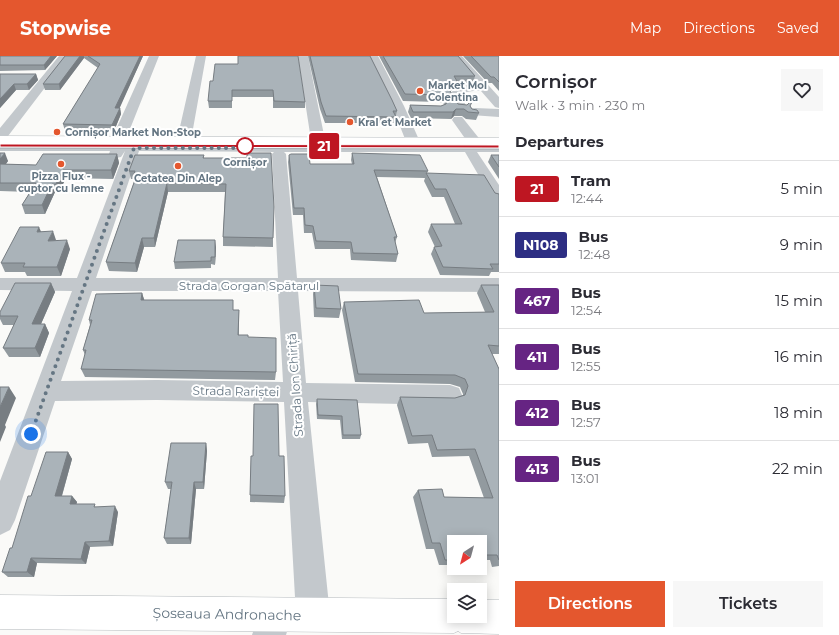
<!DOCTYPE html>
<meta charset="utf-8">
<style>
body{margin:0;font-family:Montserrat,sans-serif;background:#f7f7f7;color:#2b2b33;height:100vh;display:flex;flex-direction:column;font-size:15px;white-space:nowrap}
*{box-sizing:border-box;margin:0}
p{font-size:13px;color:#7c7c81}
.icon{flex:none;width:22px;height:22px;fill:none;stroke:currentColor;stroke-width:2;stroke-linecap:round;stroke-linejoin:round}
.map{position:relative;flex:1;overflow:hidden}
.drawer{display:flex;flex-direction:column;background:#fff;width:340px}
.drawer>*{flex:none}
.badge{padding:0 8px;border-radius:3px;font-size:14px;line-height:26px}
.needle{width:26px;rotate:216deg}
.controls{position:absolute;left:447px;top:479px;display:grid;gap:8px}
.controls a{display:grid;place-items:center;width:40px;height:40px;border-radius:0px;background:#fff;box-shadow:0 2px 10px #0003;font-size:20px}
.you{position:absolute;width:20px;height:20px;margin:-10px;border:3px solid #fff;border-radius:50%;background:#1a73e8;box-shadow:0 0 0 6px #1a73e833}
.map>.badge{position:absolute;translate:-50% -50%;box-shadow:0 0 0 2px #fff}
h2{padding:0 16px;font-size:15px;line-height:36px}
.round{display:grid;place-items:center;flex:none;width:42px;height:42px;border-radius:0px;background:#f7f7f7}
.head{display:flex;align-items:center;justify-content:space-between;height:68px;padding:0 16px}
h1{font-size:19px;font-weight:600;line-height:30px}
.action{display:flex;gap:8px;margin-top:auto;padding:8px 16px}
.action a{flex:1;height:46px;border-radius:0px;background:#e4572e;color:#fff;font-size:16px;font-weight:600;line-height:46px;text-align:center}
.action a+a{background:#f7f7f7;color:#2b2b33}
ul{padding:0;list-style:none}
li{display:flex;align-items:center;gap:12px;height:56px;padding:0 16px;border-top:1px solid #e1e1e2}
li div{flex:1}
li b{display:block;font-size:15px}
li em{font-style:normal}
li .badge{min-width:44px;font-weight:700;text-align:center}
header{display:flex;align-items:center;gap:24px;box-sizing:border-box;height:56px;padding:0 20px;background:#e4572e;color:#fff}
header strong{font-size:19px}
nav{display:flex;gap:22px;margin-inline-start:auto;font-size:14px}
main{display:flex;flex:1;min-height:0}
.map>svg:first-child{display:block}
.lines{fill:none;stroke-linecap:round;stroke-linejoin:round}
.major-casing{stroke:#b5babe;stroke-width:1}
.minor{fill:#c3c8cc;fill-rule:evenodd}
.major{fill:#fff;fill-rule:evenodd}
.tram{stroke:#a2aab0;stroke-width:1}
.wall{fill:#929a9f}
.shaded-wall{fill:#777d82}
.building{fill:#aab3b9;stroke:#777d82}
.line{fill:#be1622;stroke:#fff}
.walk{stroke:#657683;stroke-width:4;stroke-dasharray:0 7.2}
.poi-dot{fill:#e4572e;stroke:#fff;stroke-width:1.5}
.stop-dot{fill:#fff;stroke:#be1622;stroke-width:2}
.labels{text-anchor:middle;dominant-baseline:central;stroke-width:4;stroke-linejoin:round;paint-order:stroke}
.far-poi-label{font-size:10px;font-weight:bold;fill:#657683;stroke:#fff;text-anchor:start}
.far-stop-label{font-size:10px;font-weight:bold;fill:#657683;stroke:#fff}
.street-label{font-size:12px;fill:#657683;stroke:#fff}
.near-street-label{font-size:14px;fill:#657683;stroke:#fff}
</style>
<header>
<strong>Stopwise</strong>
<nav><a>Map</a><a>Directions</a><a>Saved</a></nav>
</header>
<main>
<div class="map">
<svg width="499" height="579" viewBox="0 0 499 579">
<rect width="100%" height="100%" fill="#fafaf8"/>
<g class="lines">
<defs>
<path id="major" d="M 0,80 L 499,82 L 499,90 L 0,88 Z
M 0,539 L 454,543 L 454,560 L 480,560 L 480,544 L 499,544 L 499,578 L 461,577 L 458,575 L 454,577 L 0,573 Z"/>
</defs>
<use href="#major" class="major-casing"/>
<path class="minor" d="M 59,0 L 69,0 L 5,84 L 0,85 L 0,72 Z
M 149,0 L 159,0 L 128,78 L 126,87 L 128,87 L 131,81 L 141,81 L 143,84 L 142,87 L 181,87 L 177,84 L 196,0 L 206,0 L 191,84 L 187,87 L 316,88 L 311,84 L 298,0 L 308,0 L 325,84 L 320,88 L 407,88 L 392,50 L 368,0 L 378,0 L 404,50 L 420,86 L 419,88 L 469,88 L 452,64 L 454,61 L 462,61 L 482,86 L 480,88 L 499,88 L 499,96 L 477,96 L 499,129 L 499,146 L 493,144 L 465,96 L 284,96 L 286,98 L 297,222 L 499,222 L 499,236 L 298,235 L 306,327 L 450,329 L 459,332 L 462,339 L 459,346 L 450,349 L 308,346 L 330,559 L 325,571 L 313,576 L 301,571 L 296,559 L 284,346 L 157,344 L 55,345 L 15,464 L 10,474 L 0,479 L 0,425 L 72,235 L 0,234 L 0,222 L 77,222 L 125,95 L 121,101 L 116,102 L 111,101 L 109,98 L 110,95 L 0,95 L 0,87 L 112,87 L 114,78 ZM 139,95 L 274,96 L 272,98 L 278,222 L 96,222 ZM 92,235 L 278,235 L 283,326 L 157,324 L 61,325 Z
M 452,0 L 462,0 L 499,41 L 499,52 L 495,51 L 481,35 C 474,35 464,34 461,41 L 467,51 L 465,54 L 457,54 L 449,41 C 454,29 464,29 476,28 Z
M 475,52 L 499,53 L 499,61 L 471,59 L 469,56 L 471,53 Z
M 275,542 L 287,547 L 292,559 L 286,579 L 252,579 L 263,547 Z"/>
<use href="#major" class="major"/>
<path class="tram" d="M 0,92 L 499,93"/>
</g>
<path class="wall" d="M 0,0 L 57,0 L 45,14 L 0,15 Z
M 65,0 L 143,0 L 119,52 L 120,52 L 121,58 L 114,75 L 65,75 L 63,68 L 98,12 L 84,2 L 60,34 L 45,34 L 43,28 Z
M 308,0 L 370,0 L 397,55 L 394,67 L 325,67 L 320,53 Z
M 379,0 L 458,0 L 475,20 L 473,27 L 456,27 L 455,31 L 450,36 L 458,48 L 470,50 L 472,53 L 479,57 L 476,64 L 466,63 L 462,60 L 454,60 L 451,63 L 411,62 L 408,56 L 410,49 L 441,50 L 445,48 L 443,47 L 439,46 L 403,45 Z
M 463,0 L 499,0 L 499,35 L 492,27 L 488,27 Z
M 238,8 L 305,46 L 305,52 L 273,52 L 273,41 L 232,41 L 232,52 L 209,52 L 208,45 L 213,25 Z
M 0,18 L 36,18 L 38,24 L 29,34 L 16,34 L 0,52 Z
M 0,97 L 8,105 L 6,108 L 36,109 L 117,98 L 119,107 L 113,123 L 66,122 L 59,136 L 55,136 L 45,158 L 25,158 L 22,149 L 30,136 L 0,135 Z
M 352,97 L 428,115 L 427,117 L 499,138 L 499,216 L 491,216 L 489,220 L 440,219 L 431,198 L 434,191 L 435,191 L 428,176 L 431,168 L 455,168 L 444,141 L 432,141 L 424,125 L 425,122 L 377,121 L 397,181 L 395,187 L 398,198 L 396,206 L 351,204 L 350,193 L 315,193 L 312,177 L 304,177 L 303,159 L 293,159 L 288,106 L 289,99 L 310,108 L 352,108 L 351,104 Z
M 204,99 L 204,102 L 273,182 L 273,191 L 223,190 L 223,181 L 225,136 L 168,136 L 155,191 L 144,191 L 137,216 L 109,215 L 106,206 L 134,126 L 133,123 L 131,123 L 129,115 Z
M 491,99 L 499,99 L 499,123 L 488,106 Z
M 41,176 L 70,193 L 61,220 L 27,220 L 25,216 L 5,216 L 1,207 Z
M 216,191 L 215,209 L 211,208 L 211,212 L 175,213 L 174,206 Z
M 51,227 L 55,236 L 41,268 L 45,268 L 49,277 L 40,301 L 9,301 L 3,292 L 14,269 L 3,269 L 0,263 L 0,256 Z
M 314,229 L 341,253 L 339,262 L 314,261 L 313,238 Z
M 481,229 L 499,229 L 499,298 L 492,298 L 499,313 L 499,510 L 492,511 L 490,504 L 480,504 L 480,486 L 454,486 L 454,509 L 439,509 L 434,493 L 426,493 L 413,441 L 418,434 L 444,441 L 484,442 L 469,400 L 432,401 L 428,387 L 408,388 L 397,349 L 400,341 L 455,342 L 463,339 L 463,338 L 460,331 L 450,328 L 355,326 L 342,254 L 344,246 L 424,257 L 485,256 L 477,237 Z
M 142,237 L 144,244 L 234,254 L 239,254 L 239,279 L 248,281 L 276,316 L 275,324 L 85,321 L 81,313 L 85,299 L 83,294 L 90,269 L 89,264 Z
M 317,343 L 357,344 L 361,379 L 360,383 L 342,383 L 340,364 L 317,363 L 316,348 Z
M 206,387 L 207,395 L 204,433 L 196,433 L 191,488 L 167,488 L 164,482 L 171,433 L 168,433 L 165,426 Z
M 68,396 L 72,403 L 62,440 L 72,440 L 77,446 L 76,448 L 97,451 L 118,456 L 113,490 L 90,491 L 86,508 L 37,507 L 34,521 L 8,521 L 2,516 L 12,492 L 31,440 Z
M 251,400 L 279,400 L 285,440 L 284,447 L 250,446 Z"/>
<path class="shaded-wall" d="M 51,0 L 57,0 L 45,14 L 44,9 Z
M 80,0 L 84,0 L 84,2 L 60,34 L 59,28 Z
M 140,0 L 143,0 L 117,58 L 115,52 Z
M 36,18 L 38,24 L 29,34 L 27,28 Z
M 457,25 L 455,31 L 450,36 L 448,42 L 452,30 Z
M 14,28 L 16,34 L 0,52 L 0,43 Z
M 120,52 L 121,58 L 114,75 L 112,69 Z
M 456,53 L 454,60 L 451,63 L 453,56 Z
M 5,97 L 8,105 L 0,116 L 0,103 Z
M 117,98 L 119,107 L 113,123 L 111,114 Z
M 63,114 L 66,122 L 59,136 L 56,128 Z
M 167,127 L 168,136 L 155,191 L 154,182 Z
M 52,128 L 55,136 L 45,158 L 42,149 Z
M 39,171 L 43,180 L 37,176 Z
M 53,175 L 56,184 L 48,185 Z
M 142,182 L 144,191 L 137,216 L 135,207 Z
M 67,184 L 70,193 L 61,220 L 57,211 Z
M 215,184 L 216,191 L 215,209 Z
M 51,227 L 55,236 L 37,277 L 32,268 Z
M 142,237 L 145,246 L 141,244 Z
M 45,268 L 49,277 L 40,301 L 35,292 Z
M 9,331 L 16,342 L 5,369 L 6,371 L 0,386 L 0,351 Z
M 206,387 L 207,395 L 204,433 L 203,426 Z
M 68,396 L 72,403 L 60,446 L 55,440 Z
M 194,426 L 196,433 L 191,488 L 189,482 Z
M 72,440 L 77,446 L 75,454 L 70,448 Z
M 115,450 L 118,456 L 113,490 L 109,485 Z
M 85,486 L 90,491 L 86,508 L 81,503 Z
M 31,502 L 37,507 L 34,521 L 27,516 Z"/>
<path class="building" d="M 0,0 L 51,0 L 44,9 L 0,9 Z
M 65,0 L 80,0 L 59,28 L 43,28 Z
M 88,0 L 140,0 L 115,52 L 120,52 L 112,69 L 63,68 L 100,8 Z
M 238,0 L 298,0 L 305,46 L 274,45 L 273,34 L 232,34 L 232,45 L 208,45 L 210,25 L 213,25 L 215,8 L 238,8 Z
M 310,0 L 370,0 L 392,44 L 397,55 L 393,55 L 396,61 L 326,60 L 321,46 Z
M 383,0 L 458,0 L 475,20 L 454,20 L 457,25 L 452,30 L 450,35 L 458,48 L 467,49 L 471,45 L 472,46 L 470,50 L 472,53 L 477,54 L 479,57 L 468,56 L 464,53 L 456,53 L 453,56 L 413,56 L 410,49 L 441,50 L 446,48 L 448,43 L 445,40 L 441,39 L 405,38 Z
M 471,0 L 499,0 L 499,26 L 494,21 L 491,21 Z
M 0,18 L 36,18 L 27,28 L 14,28 L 0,43 Z
M 0,97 L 5,97 L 0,103 Z
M 247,97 L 271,97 L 274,151 L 273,182 L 223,181 L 226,128 L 167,127 L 154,182 L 142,182 L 135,207 L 106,206 L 136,121 L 133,121 L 135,115 L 129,115 L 135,99 L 204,99 L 203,102 L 247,102 Z
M 352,97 L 420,99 L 428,115 L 374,114 L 397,181 L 394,181 L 398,198 L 353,197 L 351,186 L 316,185 L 313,170 L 305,169 L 304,152 L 294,152 L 289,99 L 291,98 L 309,98 L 310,108 L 354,108 Z
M 43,98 L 117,98 L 111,114 L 63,114 L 56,128 L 52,128 L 42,149 L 22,149 L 36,127 L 0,127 L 0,108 L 36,109 Z
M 491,99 L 499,99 L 499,111 Z
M 426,117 L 484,119 L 495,137 L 499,138 L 499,208 L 490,208 L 493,213 L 443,211 L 434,191 L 442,190 L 431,168 L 462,168 L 446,133 L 435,133 Z
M 20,171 L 39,171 L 37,176 L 53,175 L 48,185 L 67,184 L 57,211 L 23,211 L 25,207 L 1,207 Z
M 178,184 L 215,184 L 215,201 L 211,201 L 211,205 L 174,206 Z
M 15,227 L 51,227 L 32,268 L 45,268 L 35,292 L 3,292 L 18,260 L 0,260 L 0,256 Z
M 314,229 L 338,230 L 341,253 L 316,252 Z
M 481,229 L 499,229 L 499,290 L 488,289 L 499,313 L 499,504 L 497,499 L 480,499 L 480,486 L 454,486 L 454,504 L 445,504 L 440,487 L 432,487 L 418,434 L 442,433 L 444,441 L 493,442 L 475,393 L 437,394 L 432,379 L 412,380 L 400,341 L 455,342 L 465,339 L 468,330 L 465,323 L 455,319 L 358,318 L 344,246 L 419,244 L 424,257 L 494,256 Z
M 142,237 L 141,244 L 233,244 L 233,254 L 239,254 L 238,279 L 248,279 L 248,281 L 276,282 L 276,316 L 81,313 L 86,294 L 83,294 L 92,264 L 89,264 L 96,238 Z
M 0,331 L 9,331 L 0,351 Z
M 317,343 L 357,344 L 361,379 L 343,379 L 342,360 L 318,359 Z
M 254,348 L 278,348 L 279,400 L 284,400 L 285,440 L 250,439 L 251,400 L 253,400 Z
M 171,387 L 206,387 L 203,426 L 194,426 L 189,482 L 164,482 L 172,426 L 165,426 Z
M 46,396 L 68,396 L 55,440 L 72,440 L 70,448 L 95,448 L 94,451 L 115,450 L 109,485 L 85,486 L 81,503 L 31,502 L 27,516 L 2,516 L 10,492 L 12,492 L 28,440 L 31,440 Z"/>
<path class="line" d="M 0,88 L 499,89 L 499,92 L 0,91 Z"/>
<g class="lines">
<path class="walk" d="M 31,378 L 134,92 L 249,92 L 245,90"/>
</g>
<g class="poi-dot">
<circle cx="420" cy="35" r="4"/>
<circle cx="350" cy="66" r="4"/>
<circle cx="57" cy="76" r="4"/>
<circle cx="61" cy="108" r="4"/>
<circle cx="178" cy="110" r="4"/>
</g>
<circle class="stop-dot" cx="245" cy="90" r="8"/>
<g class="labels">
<g class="far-poi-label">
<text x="428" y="29">Market Mol<tspan x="428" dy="12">Colentina</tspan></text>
<text x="358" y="66">Kral et Market</text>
<text x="65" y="76">Cornișor Market Non-Stop</text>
<text x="61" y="120" text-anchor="middle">Pizza Flux -<tspan x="61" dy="12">cuptor cu lemne</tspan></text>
<text x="178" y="122" text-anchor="middle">Cetatea Din Alep</text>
</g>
<g class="far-stop-label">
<text x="245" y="106">Cornișor</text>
</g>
<g class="street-label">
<text x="249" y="229">Strada Gorgan Spătarul</text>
<text transform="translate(295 329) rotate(-94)">Strada Ion Chiriță</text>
<text transform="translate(236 335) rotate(1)">Strada Rariștei</text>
</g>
<g class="near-street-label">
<text transform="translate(227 558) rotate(1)">Șoseaua Andronache</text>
</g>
</g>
</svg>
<div class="controls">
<a><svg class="needle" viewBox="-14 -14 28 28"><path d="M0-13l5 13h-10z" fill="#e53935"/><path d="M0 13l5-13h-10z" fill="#7c7c81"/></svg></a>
<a><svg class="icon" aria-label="layers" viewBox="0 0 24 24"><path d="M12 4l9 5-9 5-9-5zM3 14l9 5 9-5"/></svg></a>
</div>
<div class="you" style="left:31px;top:378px"></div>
<b class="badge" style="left:324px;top:90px;background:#be1622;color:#fff">21</b>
</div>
<section class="drawer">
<div class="head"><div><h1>Cornișor</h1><p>Walk · 3 min · 230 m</p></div><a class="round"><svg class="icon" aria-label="heart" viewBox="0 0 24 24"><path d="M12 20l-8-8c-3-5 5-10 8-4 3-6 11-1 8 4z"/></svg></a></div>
<h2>Departures</h2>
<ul>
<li><span class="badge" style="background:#be1622;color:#fff">21</span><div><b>Tram</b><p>12:44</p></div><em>5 min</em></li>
<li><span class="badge" style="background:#2d2e83;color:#fff">N108</span><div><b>Bus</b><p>12:48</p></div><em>9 min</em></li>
<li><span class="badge" style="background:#662483;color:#fff">467</span><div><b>Bus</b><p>12:54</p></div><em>15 min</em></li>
<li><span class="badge" style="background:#662483;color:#fff">411</span><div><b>Bus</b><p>12:55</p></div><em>16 min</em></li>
<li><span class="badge" style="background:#662483;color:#fff">412</span><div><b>Bus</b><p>12:57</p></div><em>18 min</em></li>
<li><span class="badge" style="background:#662483;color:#fff">413</span><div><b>Bus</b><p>13:01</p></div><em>22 min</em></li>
</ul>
<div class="action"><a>Directions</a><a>Tickets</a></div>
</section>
</main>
